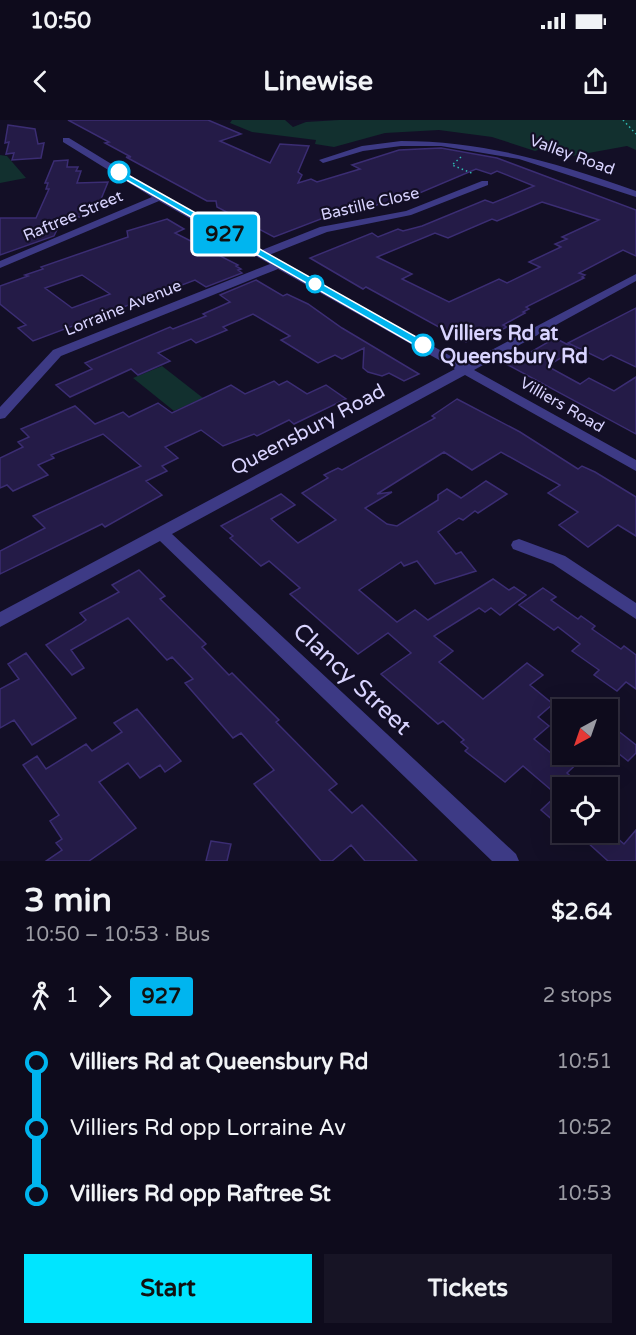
<!DOCTYPE html>
<meta charset="utf-8">
<style>
body{margin:0;font-family:"Varela Round",sans-serif;background:#171425;color:#f1f3f6;height:100vh;display:flex;flex-direction:column;font-size:22px;white-space:nowrap}
*{box-sizing:border-box;margin:0}
p{font-size:20px;color:#9b9ba3}
.icon{flex:none;width:33px;height:33px;fill:none;stroke:currentColor;stroke-width:2;stroke-linecap:round;stroke-linejoin:round}
.map{position:relative;height:741px;overflow:hidden}
.side{display:flex;flex-direction:column;background:#0e0b1c;flex:1}
.side>*{flex:none}
.badge{padding:0 12px;border-radius:4px;font-size:21px;line-height:39px}
.needle{width:39px;rotate:220deg}
.tools{position:absolute;left:552px;top:579px;display:grid;gap:12px}
.tools a{display:grid;place-items:center;width:66px;height:66px;border-radius:0px;background:#0e0b1c;box-shadow:0 6px 24px #0002,0 0 0 2px #2e2b3b;font-size:30px}
.map>.badge{position:absolute;translate:-50% -50%;box-shadow:0 0 0 3px #fff}
.legs{display:flex;align-items:center;gap:9px;height:66px;padding:0 24px;font-size:20px}
.legs p{margin-inline-start:auto}
.headline{display:flex;align-items:center;justify-content:space-between;height:102px;padding:0 24px}
h1{font-size:33px;font-weight:800;line-height:45px}
.cta{display:flex;gap:12px;margin-top:auto;padding:12px 24px}
.cta a{flex:1;height:69px;border-radius:0px;background:#00e5ff;color:#111;font-size:24px;font-weight:800;line-height:69px;text-align:center}
.cta a+a{background:#171425;color:#f1f3f6}
ul{padding:0 24px;list-style:none}
li{display:flex;align-items:center;gap:21px;height:66px;font-size:22px}
li i{display:grid;place-items:center;width:9px;height:100%;margin:0 8px;background:currentColor}
li i::after{content:'';width:15px;height:15px;margin:-8px;border:4px solid;border-radius:50%;background:#0e0b1c}
li p{margin-inline-start:auto}
li:first-child i{background:linear-gradient(#0000 50%,currentColor 0)}
li:last-child i{background:linear-gradient(currentColor 50%,#0000 0)}
.status{display:flex;justify-content:space-between;align-items:center;height:42px;padding:0 30px;background:#0e0b1c;direction:ltr}
.status svg{height:16px;fill:currentColor}
header{display:flex;justify-content:space-between;align-items:center;height:78px;padding:0 24px;background:#0e0b1c;font-size:27px;font-weight:800}
.map>svg:first-child{display:block}
.green{fill:#12302f}
.building{fill:#241b47;stroke:#3b2d73;stroke-width:1.5;fill-rule:evenodd}
.lines{fill:none;stroke-linecap:round;stroke-linejoin:round}
.path{stroke:#2fb8b0;stroke-width:1.5;stroke-dasharray:1.5 3;stroke-linecap:butt}
.minor{fill:#3d3a85;fill-rule:evenodd}
.line-1{fill:#00b5ef;stroke:#fff;stroke-width:1.5}
.stop-1-dot{fill:#fff;stroke:#00b5ef;stroke-width:3}
.labels{text-anchor:middle;dominant-baseline:central;stroke-width:4.5;stroke-linejoin:round;paint-order:stroke}
.far-street-label{font-size:16px;fill:#d9d4ff;stroke:#130f26}
.stop-label{font-size:20px;font-weight:bold;fill:#d9d4ff;stroke:#130f26;text-anchor:start}
.street-label{font-size:20px;fill:#d9d4ff;stroke:#130f26}
.near-street-label{font-size:24px;fill:#d9d4ff;stroke:#130f26}
</style>
<div class="status"><b>10:50</b><svg viewBox="0 0 49 12"><path d="M0 12V9h3v3zM5 12V6h3v6zM10 12V3h3v9zM15 12V0h3v12zM26 1h20v11H26zM47 4h2v5h-2z"/></svg></div>
<header><svg class="icon" aria-label="back" viewBox="0 0 24 24"><path d="M15 5l-7 7 7 7"/></svg>Linewise<svg class="icon" aria-label="share" viewBox="0 0 24 24"><path d="M12 15V3M7 8l5-5 5 5M5 13v7h14v-7"/></svg></header>
<div class="map">
<svg width="636" height="741" viewBox="0 0 636 741">
<rect width="100%" height="100%" fill="#130f26"/>
<path class="green" d="M 232,0 L 285,0 L 293,7 L 306,2 L 339,0 L 636,0 L 636,30 L 627,26 L 572,36 L 547,27 L 535,31 L 492,17 L 439,10 L 385,13 L 334,27 L 315,24 L 316,20 L 252,12 L 230,3 Z
M 0,35 L 7,36 L 26,58 L 0,63 Z
M 162,246 L 203,278 L 174,291 L 133,258 Z"/>
<path class="building" d="M 68,0 L 208,0 L 241,14 L 220,21 L 270,43 L 280,24 L 309,26 L 298,52 L 302,55 L 298,63 L 311,59 L 317,62 L 360,49 L 352,45 L 399,30 L 441,28 L 497,38 L 636,90 L 636,136 L 623,130 L 579,153 L 585,155 L 582,157 L 584,158 L 526,187 L 529,189 L 523,192 L 525,193 L 503,205 L 507,207 L 484,219 L 478,216 L 466,222 L 366,167 L 363,169 L 310,138 L 372,113 L 378,117 L 398,109 L 403,111 L 422,106 L 485,80 L 493,83 L 534,66 L 497,51 L 491,54 L 476,49 L 389,86 L 382,83 L 361,91 L 352,87 L 274,117 L 217,87 L 216,81 L 207,81 L 126,37 L 131,37 L 105,23 L 109,22 ZM 542,82 L 599,100 L 562,117 L 567,119 L 555,124 L 561,127 L 529,142 L 540,147 L 507,163 L 499,159 L 449,182 L 402,159 L 412,154 L 377,137 L 435,113 L 448,118 L 492,99 L 497,101 Z
M 8,5 L 35,9 L 38,24 L 44,23 L 41,38 L 12,40 L 14,33 L 6,34 L 9,22 L 5,23 Z
M 68,40 L 67,47 L 78,47 L 76,51 L 81,51 L 77,63 L 108,62 L 97,89 L 88,89 L 84,97 L 63,97 L 54,116 L 0,135 L 0,98 L 36,98 L 49,69 L 46,69 L 48,63 L 45,63 L 54,41 Z
M 167,99 L 184,109 L 175,113 L 238,145 L 236,146 L 241,149 L 238,150 L 242,153 L 206,167 L 195,160 L 33,221 L 18,208 L 26,205 L 0,184 L 0,166 L 28,156 L 25,155 L 43,149 L 41,147 L 128,117 L 127,111 ZM 82,155 L 110,174 L 72,188 L 45,168 Z
M 256,160 L 283,176 L 287,174 L 308,184 L 342,208 L 419,254 L 404,261 L 389,253 L 382,256 L 368,252 L 363,248 L 364,228 L 342,239 L 335,235 L 318,243 L 281,220 L 290,216 L 253,194 L 223,207 L 227,210 L 196,223 L 191,219 L 158,233 L 170,241 L 138,255 L 131,249 L 70,277 L 56,265 L 92,249 L 85,243 L 170,207 L 173,209 L 206,196 L 203,194 L 230,182 L 220,175 Z
M 636,188 L 636,247 L 611,235 L 603,240 L 568,223 Z
M 555,218 L 576,229 L 547,246 L 580,264 L 589,258 L 614,271 L 636,257 L 636,314 L 508,245 Z
M 274,261 L 279,265 L 287,261 L 307,274 L 326,265 L 346,279 L 294,304 L 289,300 L 257,316 L 254,314 L 223,326 L 201,310 L 165,327 L 178,338 L 162,346 L 167,351 L 146,361 L 162,375 L 105,407 L 102,404 L 0,454 L 0,431 L 45,408 L 33,396 L 141,346 L 103,314 L 51,335 L 54,338 L 38,345 L 48,355 L 13,371 L 7,365 L 0,368 L 0,338 L 23,327 L 18,322 L 29,317 L 21,309 L 75,286 L 95,304 L 123,292 L 129,297 L 158,283 L 172,293 L 231,265 L 245,274 Z
M 457,279 L 520,312 L 578,349 L 582,346 L 595,352 L 636,377 L 636,416 L 618,405 L 588,427 L 559,405 L 578,392 L 548,373 L 560,365 L 501,332 L 472,350 L 444,332 L 377,374 L 392,372 L 365,388 L 387,404 L 397,406 L 438,380 L 438,375 L 447,369 L 461,378 L 486,361 L 507,374 L 478,393 L 475,391 L 463,400 L 459,398 L 438,412 L 456,434 L 461,432 L 476,451 L 435,464 L 417,441 L 404,446 L 401,442 L 359,470 L 397,502 L 415,490 L 428,500 L 493,459 L 509,470 L 514,467 L 526,475 L 500,495 L 491,488 L 485,492 L 479,488 L 434,516 L 453,531 L 439,542 L 483,579 L 527,543 L 543,555 L 530,565 L 553,584 L 538,597 L 549,606 L 534,619 L 557,638 L 561,634 L 587,634 L 567,653 L 584,668 L 562,668 L 562,708 L 541,690 L 557,675 L 523,646 L 505,662 L 465,631 L 468,628 L 461,622 L 464,620 L 443,601 L 438,604 L 381,554 L 411,533 L 388,513 L 358,534 L 290,474 L 300,468 L 269,441 L 261,446 L 230,418 L 233,416 L 221,406 L 281,374 L 295,385 L 271,399 L 298,423 L 336,400 L 302,373 L 328,358 L 324,355 L 338,348 L 342,350 L 435,298 L 432,296 Z
M 139,450 L 165,476 L 160,479 L 206,524 L 202,527 L 229,555 L 232,553 L 279,600 L 276,602 L 337,664 L 329,670 L 352,693 L 362,685 L 417,741 L 365,741 L 351,725 L 332,741 L 321,741 L 254,664 L 274,650 L 241,613 L 233,618 L 185,563 L 193,559 L 172,537 L 167,540 L 128,498 L 71,530 L 84,548 L 72,555 L 46,525 L 81,504 L 86,500 L 80,493 L 119,472 L 112,465 Z
M 543,468 L 556,477 L 551,480 L 578,499 L 581,496 L 595,506 L 592,509 L 621,529 L 624,526 L 636,535 L 636,569 L 626,562 L 617,571 L 594,555 L 599,550 L 572,531 L 580,524 L 558,507 L 554,510 L 519,485 Z
M 26,533 L 76,598 L 32,625 L 14,600 L 0,608 L 0,569 L 19,559 L 8,544 Z
M 137,589 L 181,641 L 165,652 L 160,645 L 140,658 L 128,643 L 99,662 L 136,708 L 89,741 L 46,741 L 62,730 L 56,723 L 62,719 L 50,701 L 59,695 L 23,645 L 37,636 L 46,649 L 86,624 L 92,631 L 122,612 L 114,603 Z
M 617,610 L 636,625 L 636,633 L 628,641 L 608,625 L 608,618 Z
M 636,710 L 636,741 L 608,741 L 576,712 L 610,712 L 624,724 Z
M 211,721 L 231,724 L 227,741 L 206,741 Z"/>
<g class="lines">
<path class="path" d="M 623,0 L 636,14
M 461,37 L 452,45 L 474,54"/>
<path class="minor" d="M 63,18 L 69,18 L 162,75 L 262,130 L 320,107 L 406,91 L 482,61 L 488,61 L 488,65 L 411,95 L 327,112 L 269,135 L 465,244 L 636,154 L 636,161 L 474,250 L 636,340 L 636,351 L 465,255 L 172,414 L 516,734 L 519,741 L 492,741 L 160,421 L 0,507 L 0,492 L 455,249 L 278,149 L 61,236 L 5,298 L 0,299 L 0,287 L 53,230 L 270,144 L 159,81 L 0,148 L 0,141 L 152,77 L 63,22 Z
M 401,21 C 486,21 557,43 636,71 L 636,77 L 519,39 L 441,26 L 401,26 L 363,31 L 323,43 L 319,40 L 362,26 Z
M 519,419 L 565,436 L 636,483 L 636,499 L 553,444 L 513,429 L 511,425 L 513,421 Z"/>
</g>
<path class="line-1" d="M 119,50 L 427,223 L 428,225 L 420,228 L 116,54 Z"/>
<g class="stop-1-dot">
<circle cx="119" cy="52" r="10"/>
<circle cx="315" cy="164" r="8"/>
<circle cx="423" cy="225" r="10"/>
</g>
<g class="labels">
<g class="far-street-label">
<text transform="translate(572 35) rotate(20)">Valley Road</text>
<text transform="translate(370 84) rotate(-13)">Bastille Close</text>
<text transform="translate(73 96) rotate(-23)">Raftree Street</text>
<text transform="translate(123 188) rotate(-22)">Lorraine Avenue</text>
<text transform="translate(562 285) rotate(30)">Villiers Road</text>
</g>
<g class="stop-label">
<text x="440" y="214">Villiers Rd at<tspan x="440" dy="23">Queensbury Rd</tspan></text>
</g>
<g class="street-label">
<text transform="translate(308 310) rotate(-28)">Queensbury Road</text>
</g>
<g class="near-street-label">
<text transform="translate(352 559) rotate(43)">Clancy Street</text>
</g>
</g>
</svg>
<div class="tools">
<a><svg class="needle" viewBox="-14 -14 28 28"><path d="M0-13l5 13h-10z" fill="#e53935"/><path d="M0 13l5-13h-10z" fill="#9b9ba3"/></svg></a>
<a><svg class="icon" aria-label="locate" viewBox="0 0 24 24"><circle cx="12" cy="12" r="6"/><path d="M12 2v4M12 18v4M2 12h4M18 12h4"/></svg></a>
</div>
<b class="badge" style="left:225px;top:114px;background:#00b5ef;color:#111">927</b>
</div>
<section class="side">
<div class="headline"><div><h1>3 min</h1><p>10:50 – 10:53 · Bus</p></div><b>$2.64</b></div>
<div class="legs"><svg class="icon" aria-label="walk" viewBox="0 0 24 24"><circle cx="13" cy="4" r="2"/><path d="M13 8l-2 6 4 7M11 14l-3 7M7 12l3-4h3l4 4"/></svg>1<svg class="icon" aria-label="forward" viewBox="0 0 24 24"><path d="M9 5l7 7-7 7"/></svg><b class="badge" style="background:#00b5ef;color:#111">927</b><p>2 stops</p></div>
<ul>
<li><i style="color:#00b5ef"></i><b>Villiers Rd at Queensbury Rd</b><p>10:51</p></li>
<li><i style="color:#00b5ef"></i><span>Villiers Rd opp Lorraine Av</span><p>10:52</p></li>
<li><i style="color:#00b5ef"></i><b>Villiers Rd opp Raftree St</b><p>10:53</p></li>
</ul>
<div class="cta"><a>Start</a><a>Tickets</a></div>
</section>
